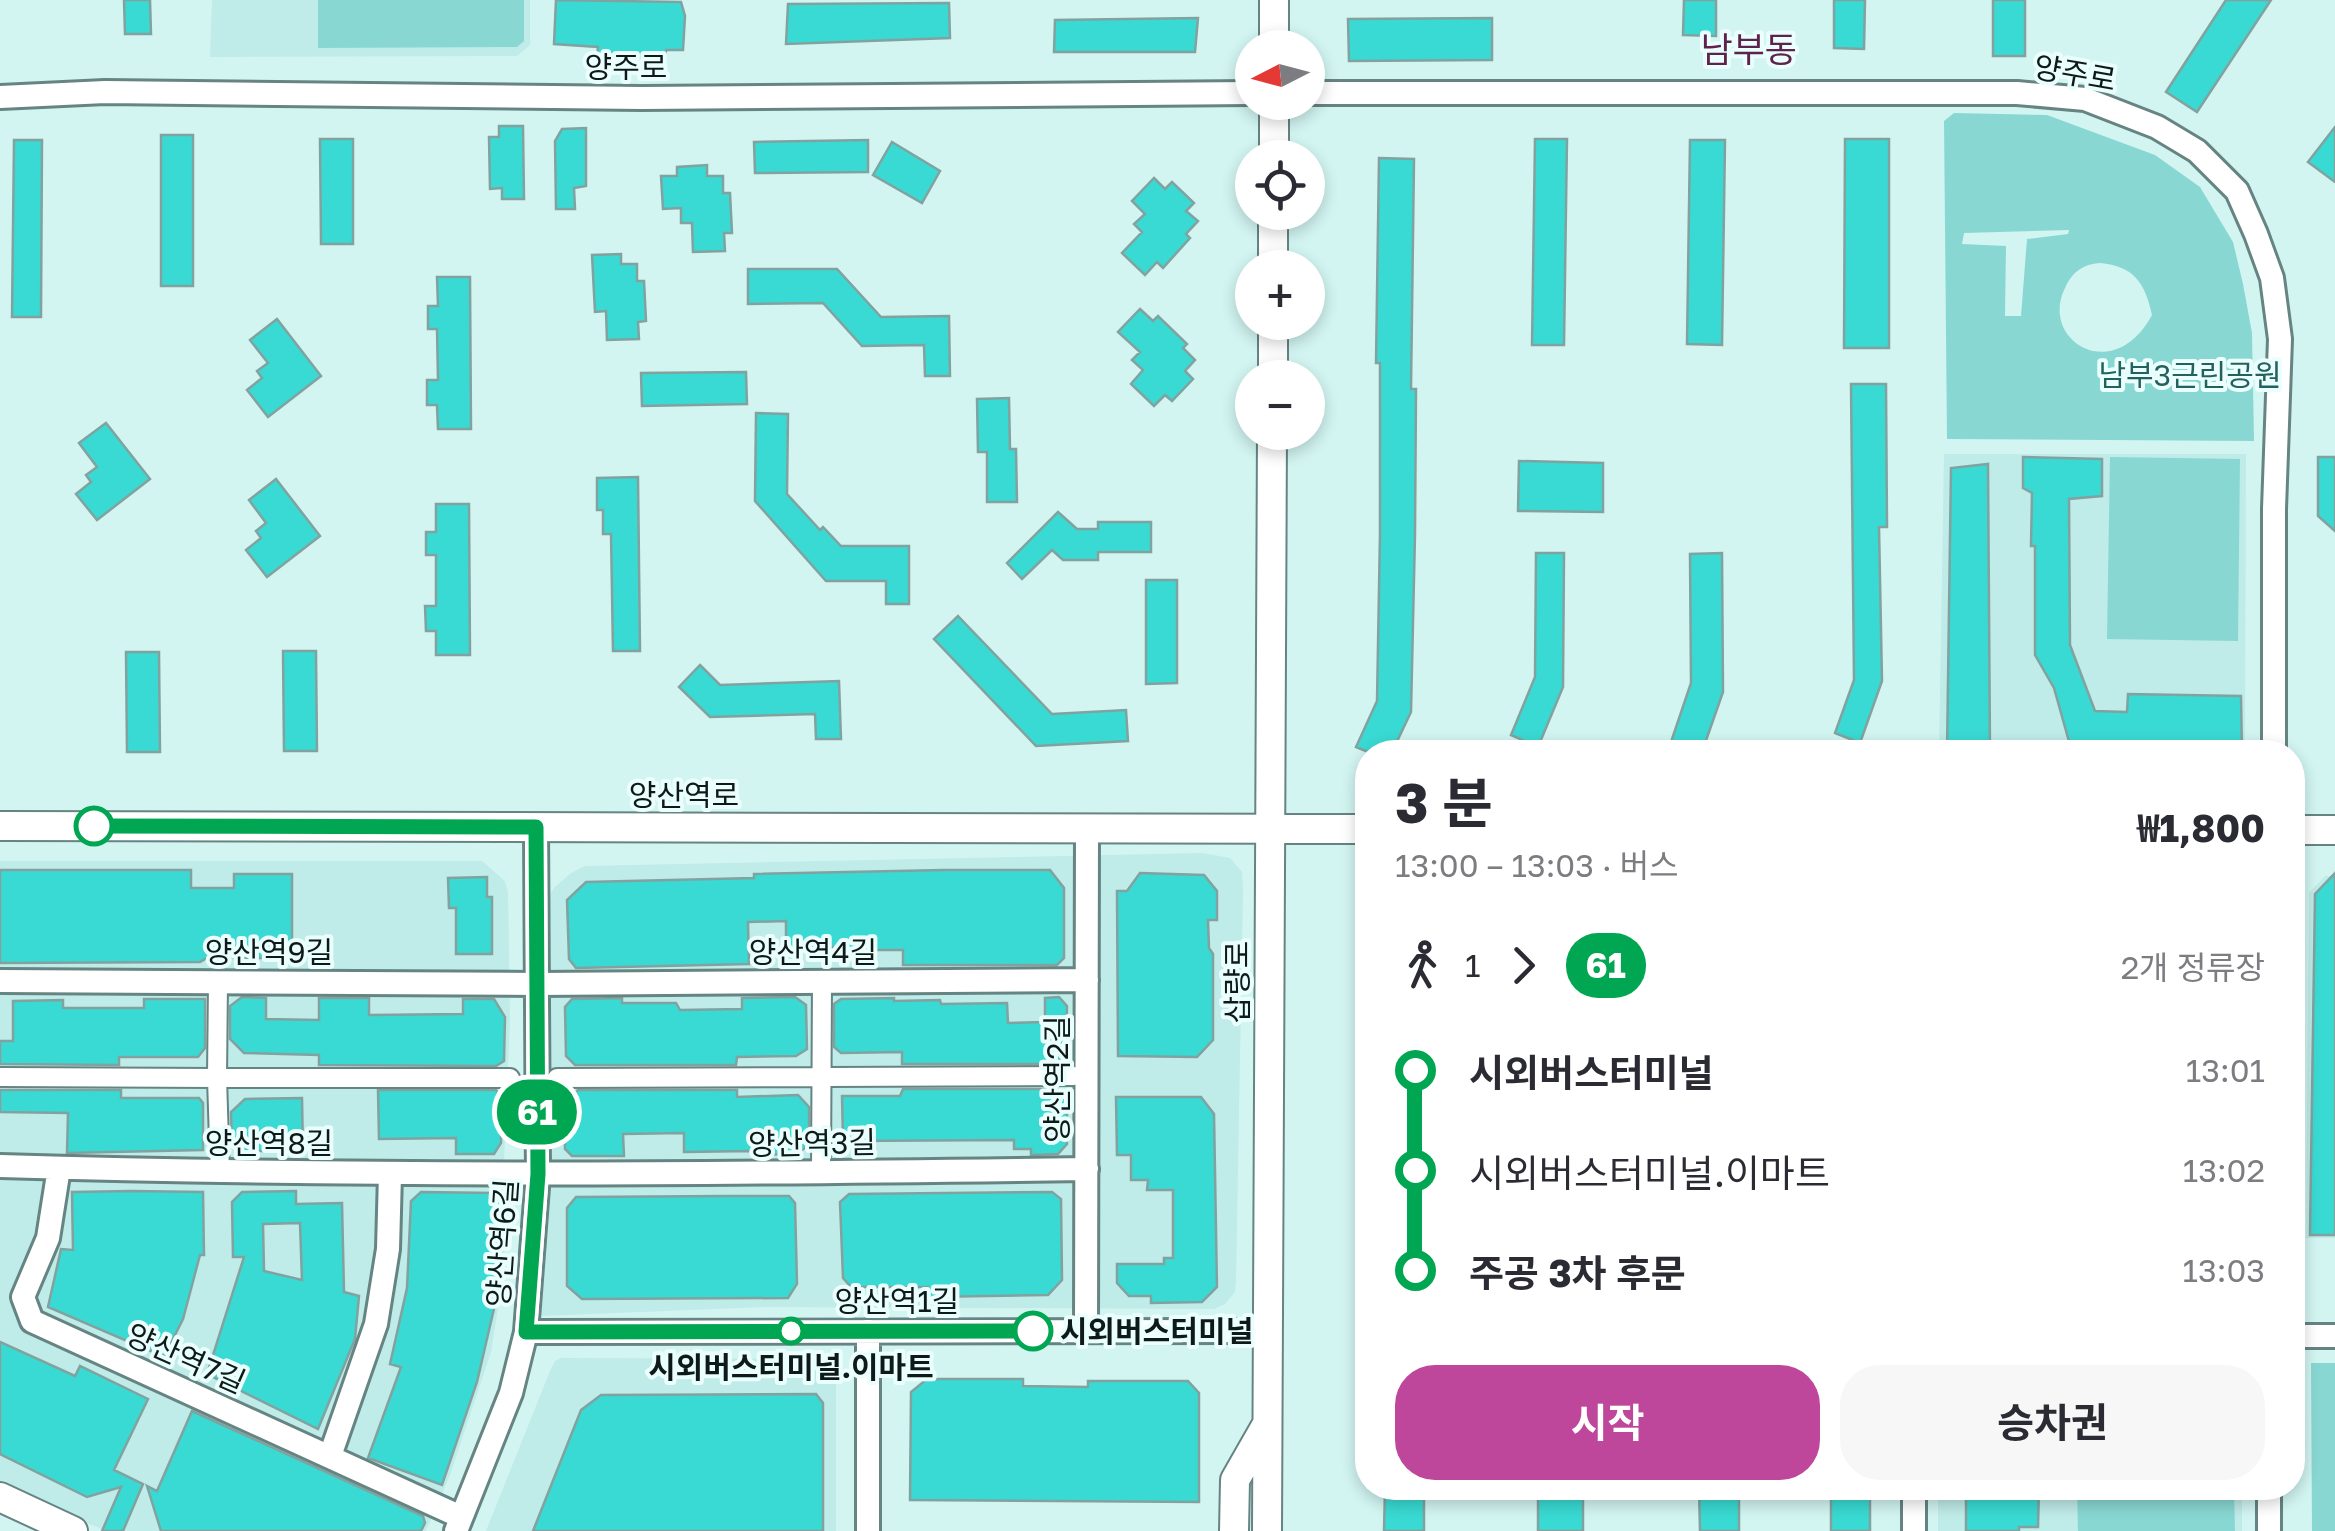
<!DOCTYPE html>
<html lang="ko">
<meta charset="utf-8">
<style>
body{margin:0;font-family:"Golos Text","Noto Sans KR",sans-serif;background:#f7f7f7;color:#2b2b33;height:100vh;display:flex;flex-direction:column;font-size:38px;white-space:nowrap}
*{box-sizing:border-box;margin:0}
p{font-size:32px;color:#7c7c81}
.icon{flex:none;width:55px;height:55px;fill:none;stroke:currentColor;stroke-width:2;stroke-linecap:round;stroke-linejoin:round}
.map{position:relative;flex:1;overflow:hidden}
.sheet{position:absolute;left:1355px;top:740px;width:950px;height:760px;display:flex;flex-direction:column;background:#fff;border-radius:40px;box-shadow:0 5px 15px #0003}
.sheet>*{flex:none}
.badge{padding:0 20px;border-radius:32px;font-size:35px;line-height:65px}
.needle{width:65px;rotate:264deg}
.controls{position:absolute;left:1235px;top:30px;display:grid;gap:20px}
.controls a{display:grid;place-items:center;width:90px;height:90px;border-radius:50%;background:#fff;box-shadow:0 5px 15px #0003;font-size:50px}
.map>.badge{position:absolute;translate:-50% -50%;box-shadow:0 0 0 5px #fff}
.legs{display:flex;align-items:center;gap:15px;height:110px;padding:0 40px;font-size:32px}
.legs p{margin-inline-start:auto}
.head{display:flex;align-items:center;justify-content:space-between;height:170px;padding:0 40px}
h1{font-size:55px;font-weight:700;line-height:75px}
.primary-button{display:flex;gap:20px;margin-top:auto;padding:20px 40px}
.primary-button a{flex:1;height:115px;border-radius:40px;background:#be469b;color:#fff;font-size:40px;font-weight:700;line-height:115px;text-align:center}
.primary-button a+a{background:#f7f7f7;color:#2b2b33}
ul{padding:0 40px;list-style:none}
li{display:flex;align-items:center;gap:35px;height:100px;font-size:38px}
li i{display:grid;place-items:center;width:15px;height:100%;margin:0 12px;background:currentColor}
li i::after{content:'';width:25px;height:25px;margin:-12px;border:8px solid;border-radius:50%;background:#fff}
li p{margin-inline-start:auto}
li:first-child i{background:linear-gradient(#0000 50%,currentColor 0)}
li:last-child i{background:linear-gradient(currentColor 50%,#0000 0)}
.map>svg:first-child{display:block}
.built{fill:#bfebe8}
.green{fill:#89d7d2;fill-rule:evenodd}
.building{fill:#39dad3;stroke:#82a2a0;stroke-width:2.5;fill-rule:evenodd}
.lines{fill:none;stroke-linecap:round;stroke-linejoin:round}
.pedestrian-casing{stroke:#658482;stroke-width:22}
.minor-casing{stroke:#658482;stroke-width:28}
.tertiary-casing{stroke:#658482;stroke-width:32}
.pedestrian{stroke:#fff;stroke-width:18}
.minor{stroke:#fff;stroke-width:22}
.tertiary{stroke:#fff;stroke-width:28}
.line-1-casing{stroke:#fff;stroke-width:22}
.line-1{stroke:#00a651;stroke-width:15}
.stop-1-dot{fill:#fff;stroke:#00a651;stroke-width:5}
.labels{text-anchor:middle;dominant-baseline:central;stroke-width:8;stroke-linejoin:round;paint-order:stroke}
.street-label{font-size:30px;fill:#0e1a19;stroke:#eafffd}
.park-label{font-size:30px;fill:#23615e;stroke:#eafffd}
.stop-label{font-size:30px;font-weight:bold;fill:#0e1a19;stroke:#eafffd;text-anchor:start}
.quarter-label{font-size:35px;fill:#5d234c;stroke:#eafffd}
</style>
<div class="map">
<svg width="2335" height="1531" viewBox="0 0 2335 1531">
<rect width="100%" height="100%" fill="#d2f5f2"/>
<path class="built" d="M 212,0 L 530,0 L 530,45 L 517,56 L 210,57 Z
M 1944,454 L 2246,454 L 2245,752 L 1939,752 Z
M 1203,853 L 1230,858 L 1242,872 L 1243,891 L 1236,1281 L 1235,1292 L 1225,1304 L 1214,1309 L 765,1307 L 541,1316 L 531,1307 L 542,905 L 555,887 L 571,873 L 585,866 Z
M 0,861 L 482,861 L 505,881 L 508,893 L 510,1018 L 504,1161 L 506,1223 L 500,1295 L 491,1352 L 450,1475 L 426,1531 L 106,1531 L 0,1485 Z
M 2325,876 L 2335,876 L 2335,1238 L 2306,1238 L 2309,893 Z
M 561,1358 L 822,1359 L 830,1364 L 836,1381 L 836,1531 L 486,1531 L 550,1371 L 555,1361 Z
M 1938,1488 L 2242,1488 L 2242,1531 L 1938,1531 Z"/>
<path class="green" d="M 318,0 L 524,0 L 524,41 L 517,47 L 318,48 Z
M 1954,113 L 2047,115 L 2155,155 L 2200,187 L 2233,242 L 2243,284 L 2252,333 L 2254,441 L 1947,439 L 1944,121 ZM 2069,230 L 2068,234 L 2027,239 L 2021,316 L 2005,316 L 2006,246 L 1962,244 L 1964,233 ZM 2100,263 C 2134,266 2145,283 2152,315 C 2113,387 2039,340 2065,288 C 2072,272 2083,264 2100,263 Z
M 2110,457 L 2240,459 L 2238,641 L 2107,639 Z
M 2311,1363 L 2335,1363 L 2335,1531 L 2312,1531 Z
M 2077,1488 L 2234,1488 L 2235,1531 L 2078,1531 Z"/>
<path class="building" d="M 124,0 L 150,0 L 151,34 L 125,34 Z
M 556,0 L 681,2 L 685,16 L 683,50 L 666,50 L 665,57 L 597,57 L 598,47 L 554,44 Z
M 1684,0 L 1716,0 L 1716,36 L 1683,35 Z
M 1834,0 L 1865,0 L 1864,49 L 1834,48 Z
M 1993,0 L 2025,0 L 2025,56 L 1993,56 Z
M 2226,0 L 2271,0 L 2197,112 L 2166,92 Z
M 949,3 L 950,38 L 786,44 L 788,4 Z
M 1198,18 L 1195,52 L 1054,52 L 1055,20 Z
M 1492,18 L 1492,60 L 1349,61 L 1348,19 Z
M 499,126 L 523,126 L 524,199 L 502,199 L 502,188 L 490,189 L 489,137 L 499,137 Z
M 2335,127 L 2335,182 L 2308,162 Z
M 586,128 L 586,186 L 574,188 L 575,209 L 556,209 L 555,141 L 562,129 Z
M 161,135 L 193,135 L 193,286 L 161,286 Z
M 320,139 L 353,139 L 353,244 L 321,244 Z
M 1535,139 L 1567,139 L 1564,345 L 1532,345 Z
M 1845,139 L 1889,139 L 1889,348 L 1844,348 Z
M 14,140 L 42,140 L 41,317 L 12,317 Z
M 868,140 L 868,172 L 755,173 L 754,142 Z
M 1690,140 L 1725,140 L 1722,345 L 1687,344 Z
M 892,142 L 940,171 L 922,203 L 873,175 Z
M 1379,158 L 1414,159 L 1411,389 L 1416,389 L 1415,534 L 1411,712 L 1392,752 L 1368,752 L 1356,747 L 1377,701 L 1380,533 L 1380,363 L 1376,363 Z
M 707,165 L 707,176 L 723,176 L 723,193 L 730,193 L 732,233 L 724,233 L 725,251 L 693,252 L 692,223 L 681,223 L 681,208 L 663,209 L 661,176 L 677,176 L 677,167 Z
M 1154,178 L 1165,189 L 1172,182 L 1194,203 L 1186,211 L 1198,221 L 1186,234 L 1190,238 L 1163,268 L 1157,262 L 1145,275 L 1122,253 L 1142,232 L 1134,224 L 1145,214 L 1132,201 Z
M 621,254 L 621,264 L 637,264 L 637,281 L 644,281 L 646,321 L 638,322 L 639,339 L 607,340 L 606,311 L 595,312 L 592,255 Z
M 748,269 L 837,269 L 881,317 L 949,316 L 950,376 L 925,376 L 924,345 L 862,346 L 823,303 L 748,304 Z
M 437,277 L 470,277 L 471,429 L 438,429 L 437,405 L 427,405 L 427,380 L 438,380 L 437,329 L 428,329 L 428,306 L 438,306 Z
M 1140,309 L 1153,321 L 1158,316 L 1187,344 L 1183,348 L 1195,360 L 1185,371 L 1193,379 L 1172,401 L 1165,395 L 1154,406 L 1131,384 L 1143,370 L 1132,360 L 1140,352 L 1118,332 Z
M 277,319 L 321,376 L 268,417 L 247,390 L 262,378 L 257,371 L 268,363 L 250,340 Z
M 746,372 L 747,404 L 642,406 L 641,373 Z
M 1851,384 L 1886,384 L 1887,527 L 1879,527 L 1882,681 L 1860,743 L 1835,733 L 1854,680 Z
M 1009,398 L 1010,449 L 1016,449 L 1017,502 L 987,502 L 987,452 L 978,452 L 977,399 Z
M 756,413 L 788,414 L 787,494 L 820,530 L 823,527 L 841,546 L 909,546 L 909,604 L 886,604 L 886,581 L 826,581 L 755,501 Z
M 106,423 L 150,479 L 97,520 L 76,494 L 91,482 L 86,475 L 97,467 L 79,443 Z
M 2023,457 L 2102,459 L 2102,496 L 2069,499 L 2070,645 L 2095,711 L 2127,712 L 2128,694 L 2241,696 L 2242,752 L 2072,752 L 2054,688 L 2035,655 L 2035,546 L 2031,546 L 2032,493 L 2023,488 Z
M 2318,457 L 2335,457 L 2335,531 L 2318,516 Z
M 1519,461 L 1603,463 L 1603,512 L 1518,511 Z
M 1988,464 L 1990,752 L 1947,752 L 1951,468 Z
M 638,477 L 640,651 L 613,651 L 611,534 L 603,534 L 603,510 L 597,510 L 597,478 Z
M 276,479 L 320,536 L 267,577 L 246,550 L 261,538 L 256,531 L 266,523 L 249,500 Z
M 436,504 L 469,504 L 470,655 L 436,655 L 436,631 L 426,631 L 425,606 L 436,606 L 436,555 L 426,555 L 426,532 L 436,532 Z
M 1058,512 L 1077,529 L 1098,529 L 1098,522 L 1151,522 L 1151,552 L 1098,552 L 1098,560 L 1063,560 L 1052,550 L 1022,579 L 1007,563 Z
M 1536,553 L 1564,553 L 1563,687 L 1538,747 L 1511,735 L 1535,677 Z
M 1722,553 L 1723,692 L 1702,752 L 1692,752 L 1670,745 L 1691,683 L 1690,554 Z
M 1146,580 L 1177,580 L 1177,683 L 1146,684 Z
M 958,616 L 1052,714 L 1126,710 L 1128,741 L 1036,746 L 934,639 Z
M 283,651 L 316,651 L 317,751 L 284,751 Z
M 126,652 L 159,652 L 160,752 L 127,752 Z
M 700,665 L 720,685 L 839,681 L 841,739 L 816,739 L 815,714 L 710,717 L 679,687 Z
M 0,870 L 191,870 L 191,888 L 234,888 L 234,874 L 292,874 L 292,958 L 234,958 L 234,942 L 200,962 L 0,963 Z
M 944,870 L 1050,870 L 1064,888 L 1064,958 L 1057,965 L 903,965 L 903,950 L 858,950 L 858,955 L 835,955 L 835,947 L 786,948 L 786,921 L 748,922 L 749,964 L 576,968 L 569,959 L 567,900 L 586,882 L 754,878 L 754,874 Z
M 1140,873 L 1204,875 L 1217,891 L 1217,920 L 1208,920 L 1209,948 L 1213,954 L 1213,1040 L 1197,1057 L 1118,1056 L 1117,891 L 1127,891 Z
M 2335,873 L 2335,1235 L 2310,1235 L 2315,894 Z
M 487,877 L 487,897 L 492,897 L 492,954 L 456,954 L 456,908 L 449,908 L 448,878 Z
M 242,997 L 266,998 L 266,1019 L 319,1020 L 319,998 L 369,998 L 369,1015 L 463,1014 L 463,999 L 494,999 L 505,1017 L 504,1061 L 496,1066 L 319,1065 L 319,1055 L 244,1053 L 230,1039 L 230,1006 Z
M 795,997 L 806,1005 L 807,1049 L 796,1056 L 737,1057 L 736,1065 L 575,1065 L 566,1056 L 565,1007 L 572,999 L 622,998 L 622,1003 L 676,1003 L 680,1010 L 742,1009 L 742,998 Z
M 1059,997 L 1067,1006 L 1066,1053 L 1056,1064 L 902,1064 L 902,1052 L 841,1053 L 834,1047 L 834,1004 L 841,999 L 894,998 L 894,1001 L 940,1000 L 941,1004 L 1007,1003 L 1008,1023 L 1045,1022 L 1045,998 Z
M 144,999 L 205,999 L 205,1048 L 198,1057 L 119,1057 L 119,1065 L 0,1064 L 0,1041 L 13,1041 L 13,1001 L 63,1000 L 63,1008 L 144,1008 Z
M 903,1089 L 1057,1089 L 1067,1099 L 1067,1144 L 1058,1154 L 1031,1155 L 1031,1149 L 1014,1149 L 1014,1140 L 843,1141 L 842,1096 L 900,1096 Z
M 0,1090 L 121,1090 L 121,1098 L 199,1098 L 203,1103 L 203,1150 L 67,1153 L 68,1113 L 0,1112 Z
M 378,1090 L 496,1090 L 501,1096 L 501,1143 L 494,1154 L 456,1154 L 456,1138 L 379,1139 Z
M 578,1090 L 737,1090 L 737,1097 L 798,1095 L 809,1107 L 809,1145 L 796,1154 L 753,1155 L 753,1151 L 684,1152 L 684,1133 L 623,1134 L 624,1156 L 572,1156 L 565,1149 L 565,1100 Z
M 1116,1097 L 1201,1097 L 1214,1114 L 1217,1287 L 1202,1302 L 1151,1303 L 1151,1296 L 1129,1296 L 1117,1283 L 1117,1264 L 1164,1264 L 1164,1258 L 1173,1258 L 1173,1190 L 1147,1190 L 1148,1180 L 1131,1180 L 1131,1155 L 1117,1155 Z
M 302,1098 L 303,1151 L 238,1151 L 232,1141 L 231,1112 L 245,1099 Z
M 132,1191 L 203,1192 L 204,1255 L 200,1255 L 183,1319 L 164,1357 L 48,1307 L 61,1249 L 73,1250 L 72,1192 Z
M 296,1191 L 296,1204 L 342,1203 L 344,1292 L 359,1296 L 355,1339 L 318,1429 L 207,1374 L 244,1257 L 233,1257 L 232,1202 L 242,1192 ZM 300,1223 L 302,1280 L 264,1271 L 263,1224 Z
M 421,1192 L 496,1193 L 504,1206 L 496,1300 L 477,1382 L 442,1485 L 368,1458 L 401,1367 L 390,1364 L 407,1288 L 411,1201 Z
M 1052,1192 L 1061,1199 L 1062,1280 L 1048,1295 L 928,1297 L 928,1287 L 851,1287 L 843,1278 L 840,1202 L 849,1194 Z
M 727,1196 L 789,1196 L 795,1203 L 797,1284 L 788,1298 L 582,1299 L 567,1286 L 567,1208 L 576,1197 Z
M 0,1342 L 75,1376 L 80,1366 L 148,1399 L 114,1470 L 143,1484 L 123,1531 L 102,1531 L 121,1487 L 87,1497 L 0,1454 Z
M 927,1379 L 1023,1379 L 1023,1386 L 1088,1387 L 1088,1381 L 1188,1381 L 1199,1393 L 1199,1502 L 910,1500 L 911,1392 Z
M 816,1394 L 823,1403 L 823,1531 L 533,1531 L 581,1410 L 601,1395 Z
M 192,1411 L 423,1516 L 425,1523 L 421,1531 L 161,1531 L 147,1486 L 157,1491 Z
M 1385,1488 L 1424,1488 L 1424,1531 L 1384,1531 Z
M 1538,1488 L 1583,1488 L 1583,1531 L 1538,1531 Z
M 1699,1488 L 1739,1488 L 1739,1531 L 1700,1531 Z
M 1831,1488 L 1870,1488 L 1870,1531 L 1831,1531 Z
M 2007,1488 L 2039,1488 L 2038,1527 L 2019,1527 L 2019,1531 L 1966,1531 L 1966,1497 L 2007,1498 Z"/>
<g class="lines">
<defs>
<path id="pedestrian" d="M 218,982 L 217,1078 L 510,1078
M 0,1077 L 217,1078 L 220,1173
M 557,1078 L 1074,1076
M 821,1173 L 822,982"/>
<path id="minor" d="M 1308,93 L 2017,93 L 2085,99 L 2157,127 L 2197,151 L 2237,191 L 2256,234 L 2272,278 L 2280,339 L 2274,509 L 2274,752
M 0,97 L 105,92 L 642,98 L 1252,93
M 0,981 L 538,984 L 1087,980
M 0,1166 C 362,1177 724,1174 1087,1169
M 59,1168 L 48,1238 L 23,1297 L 32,1321 L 461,1517
M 868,1331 L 868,1531
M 1086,1331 L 1087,828
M 526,1332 L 1268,1331
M 2292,1336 L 2335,1336
M 330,1456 L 376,1324 L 388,1249 L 390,1174
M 456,1531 L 511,1393 L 526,1332 L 538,1174 L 536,827
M 1914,1531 L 1914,1488
M 2269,1531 L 2269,1488"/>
<path id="tertiary" d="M 1274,48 L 1274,0
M 1274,158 L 1274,102
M 1273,268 L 1273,212
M 1273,378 L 1273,322
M 0,826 L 1368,829
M 2292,830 L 2335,830
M 0,1497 L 73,1531
M 1234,1531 L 1235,1480 L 1267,1424
M 1267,1531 L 1272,432"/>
</defs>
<use href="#pedestrian" class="pedestrian-casing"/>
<use href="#minor" class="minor-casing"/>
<use href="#tertiary" class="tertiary-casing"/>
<use href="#pedestrian" class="pedestrian"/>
<use href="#minor" class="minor"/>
<use href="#tertiary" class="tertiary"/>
</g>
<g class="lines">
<defs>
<path id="line-1" d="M 94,826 L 536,827 L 538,1174 L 526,1332 L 1033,1331"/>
</defs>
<use href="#line-1" class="line-1-casing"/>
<use href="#line-1" class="line-1"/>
</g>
<g class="stop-1-dot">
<circle cx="94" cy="826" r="18"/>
<circle cx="791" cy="1331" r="12"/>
<circle cx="1033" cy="1331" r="18"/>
</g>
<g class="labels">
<g class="street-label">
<text x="626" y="67">양주로</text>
<text transform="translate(2075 73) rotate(10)">양주로</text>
<text x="684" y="795">양산역로</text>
<text x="269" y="952">양산역9길</text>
<text x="813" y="952">양산역4길</text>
<text transform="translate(1237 982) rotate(-90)">삽량로</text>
<text transform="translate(1057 1079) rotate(-90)">양산역2길</text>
<text x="269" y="1143">양산역8길</text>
<text transform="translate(812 1143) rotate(-1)">양산역3길</text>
<text transform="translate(502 1243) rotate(-86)">양산역6길</text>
<text x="897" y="1301">양산역1길</text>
<text transform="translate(186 1358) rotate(24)">양산역7길</text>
</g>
<g class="park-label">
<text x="2190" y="375">남부3근린공원</text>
</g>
<g class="stop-label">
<text x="1060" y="1331">시외버스터미널</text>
<text x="791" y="1367" text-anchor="middle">시외버스터미널.이마트</text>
</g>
<g class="quarter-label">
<text x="1749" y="49">남부동</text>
</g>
</g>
</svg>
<div class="controls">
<a><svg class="needle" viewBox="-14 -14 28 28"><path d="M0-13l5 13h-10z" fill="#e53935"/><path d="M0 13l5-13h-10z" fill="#7c7c81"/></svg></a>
<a><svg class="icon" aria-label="locate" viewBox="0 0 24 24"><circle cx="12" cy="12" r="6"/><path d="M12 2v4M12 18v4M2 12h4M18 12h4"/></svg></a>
<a>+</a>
<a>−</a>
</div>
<b class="badge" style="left:537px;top:1112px;background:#00a651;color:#fff">61</b>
<section class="sheet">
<div class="head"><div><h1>3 분</h1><p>13:00 – 13:03 · 버스</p></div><b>₩1,800</b></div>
<div class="legs"><svg class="icon" aria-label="walk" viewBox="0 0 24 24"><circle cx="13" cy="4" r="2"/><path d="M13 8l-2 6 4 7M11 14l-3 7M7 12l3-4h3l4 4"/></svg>1<svg class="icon" aria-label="forward" viewBox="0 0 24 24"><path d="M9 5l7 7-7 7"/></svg><b class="badge" style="background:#00a651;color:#fff">61</b><p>2개 정류장</p></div>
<ul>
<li><i style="color:#00a651"></i><b>시외버스터미널</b><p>13:01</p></li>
<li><i style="color:#00a651"></i><span>시외버스터미널.이마트</span><p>13:02</p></li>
<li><i style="color:#00a651"></i><b>주공 3차 후문</b><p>13:03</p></li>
</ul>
<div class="primary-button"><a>시작</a><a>승차권</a></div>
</section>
</div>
